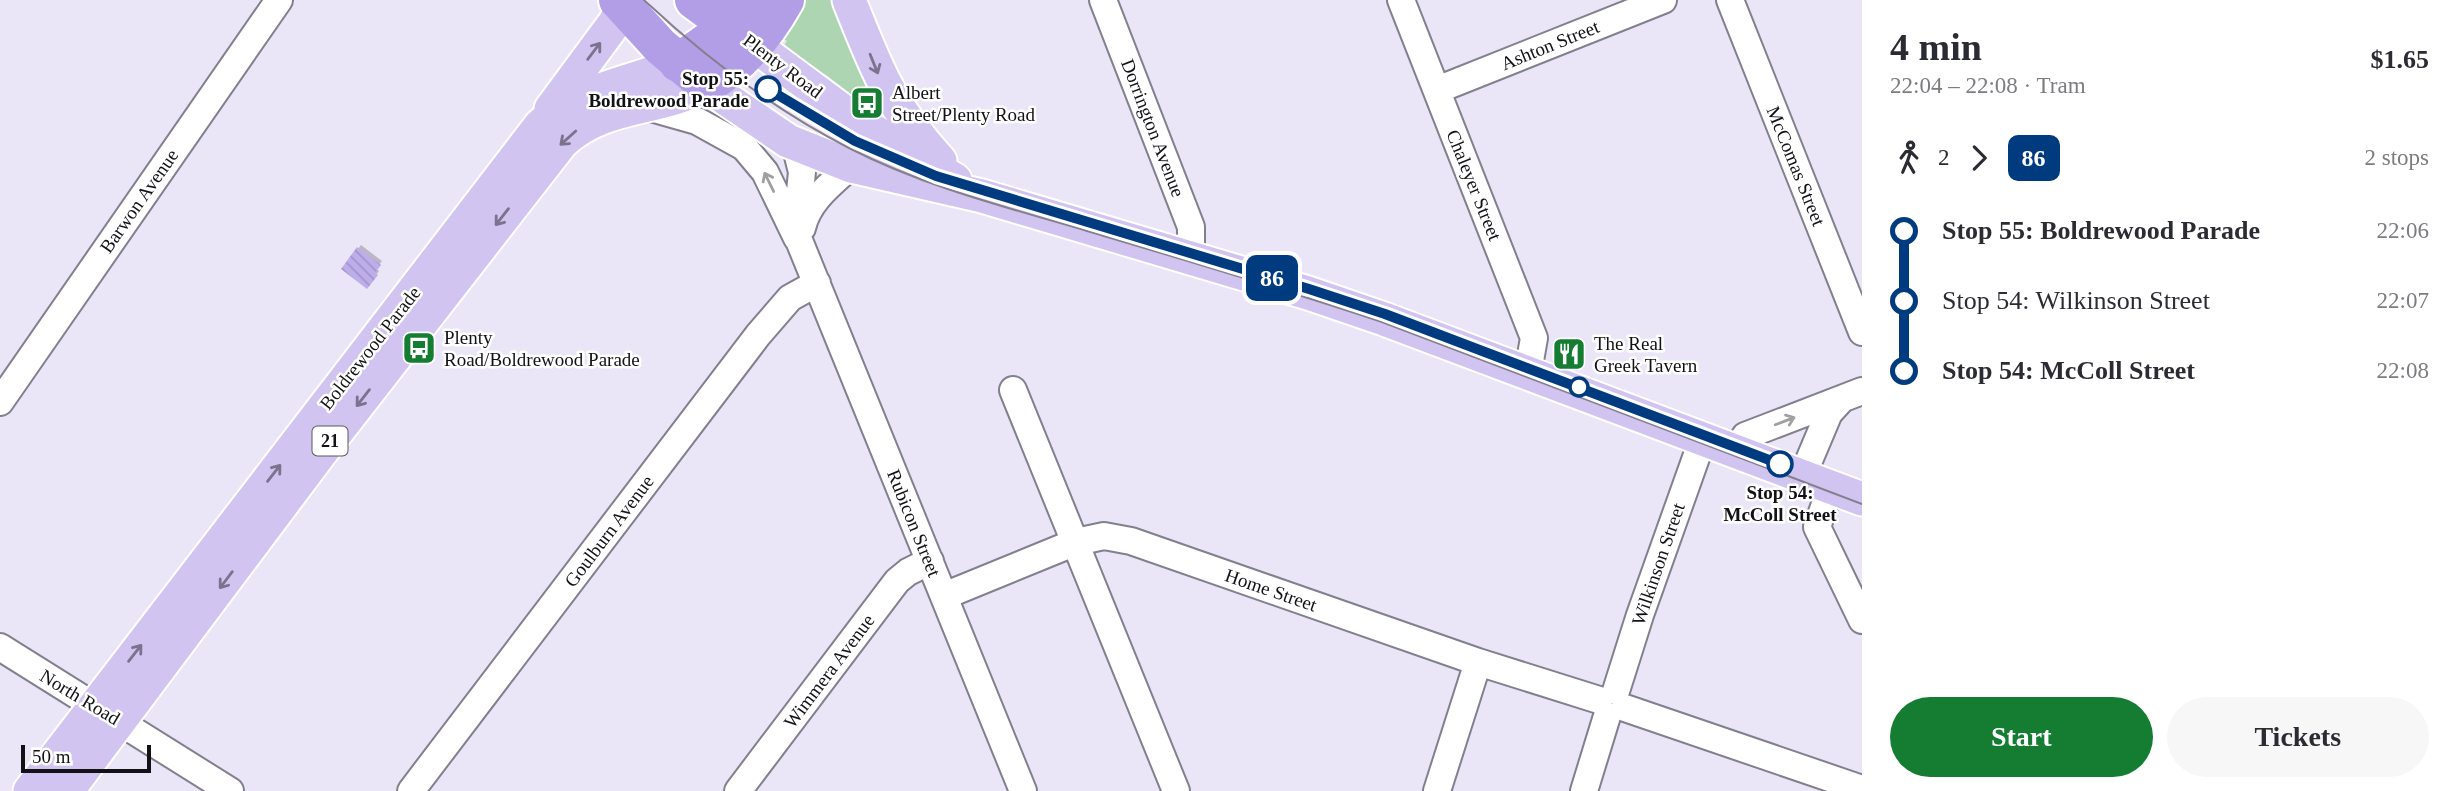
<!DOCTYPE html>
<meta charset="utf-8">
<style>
body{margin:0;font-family:Georgia,serif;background:#f7f7f7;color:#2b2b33;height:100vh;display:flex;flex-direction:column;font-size:26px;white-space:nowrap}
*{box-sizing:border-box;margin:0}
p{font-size:23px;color:#7c7c81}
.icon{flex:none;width:38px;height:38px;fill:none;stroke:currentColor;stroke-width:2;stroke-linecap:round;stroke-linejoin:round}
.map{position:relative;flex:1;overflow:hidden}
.sheet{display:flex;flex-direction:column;background:#fff;width:595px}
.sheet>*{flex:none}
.badge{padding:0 14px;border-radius:10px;font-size:24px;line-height:46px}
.scale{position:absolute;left:21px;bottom:18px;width:130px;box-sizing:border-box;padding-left:7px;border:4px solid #121116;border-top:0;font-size:19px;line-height:24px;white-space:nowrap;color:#121116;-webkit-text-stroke:5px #fff;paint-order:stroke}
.map>.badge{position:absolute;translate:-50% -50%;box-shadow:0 0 0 4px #fff}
.legs{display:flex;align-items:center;gap:10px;height:77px;padding:0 28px;font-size:23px}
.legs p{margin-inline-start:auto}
.headline{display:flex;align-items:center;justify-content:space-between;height:119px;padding:0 28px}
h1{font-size:38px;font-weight:600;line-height:52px}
.button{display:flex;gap:14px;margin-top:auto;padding:14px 28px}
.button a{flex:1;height:80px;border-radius:42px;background:#147d31;color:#fff;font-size:28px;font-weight:600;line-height:80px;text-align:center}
.button a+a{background:#f7f7f7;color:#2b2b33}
ul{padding:0 28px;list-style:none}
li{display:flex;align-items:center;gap:24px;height:70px;font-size:26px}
li i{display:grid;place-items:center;width:10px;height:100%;margin:0 9px;background:currentColor}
li i::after{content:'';width:18px;height:18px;margin:-9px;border:5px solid;border-radius:50%;background:#fff}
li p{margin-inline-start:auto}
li:first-child i{background:linear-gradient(#0000 50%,currentColor 0)}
li:last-child i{background:linear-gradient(currentColor 50%,#0000 0)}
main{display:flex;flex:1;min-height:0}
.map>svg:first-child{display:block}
.grass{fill:#aed5b2}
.shadow{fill:#0003}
.building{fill:url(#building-back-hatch)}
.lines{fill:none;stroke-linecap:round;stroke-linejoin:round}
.minor-casing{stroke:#827f8e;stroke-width:30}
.major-casing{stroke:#fff;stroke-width:37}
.highway-casing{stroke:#fff;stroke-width:42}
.minor{stroke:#fff;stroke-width:26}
.major{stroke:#d1c4f1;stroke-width:33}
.highway{stroke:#b29de7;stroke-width:38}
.tram{stroke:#83808c;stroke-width:2}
.oneway{stroke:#7b738e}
.oneway2{stroke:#a0a0a2}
.line-1-casing{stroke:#fff;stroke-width:16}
.line-1{stroke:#003b80;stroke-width:10}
.stop-1-dot{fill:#fff;stroke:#003b80;stroke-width:3.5}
.labels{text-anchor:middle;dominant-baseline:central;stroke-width:5;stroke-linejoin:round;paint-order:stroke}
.shield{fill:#fff;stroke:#59585c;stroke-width:2}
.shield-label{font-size:18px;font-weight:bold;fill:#121116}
.street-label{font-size:19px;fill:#121116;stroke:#fff}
.stop-label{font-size:19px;font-weight:bold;fill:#121116;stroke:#fff;text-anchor:end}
.poi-label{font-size:19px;fill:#121116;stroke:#fff;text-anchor:start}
</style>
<main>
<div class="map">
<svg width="1862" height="791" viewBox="0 0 1862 791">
<defs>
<pattern id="building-back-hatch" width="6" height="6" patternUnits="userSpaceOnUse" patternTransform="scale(1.75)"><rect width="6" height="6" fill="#beadeb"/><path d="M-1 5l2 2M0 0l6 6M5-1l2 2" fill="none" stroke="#a294c9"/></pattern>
</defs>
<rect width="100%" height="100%" fill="#eae5f7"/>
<path class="grass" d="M 802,0 L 841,0 L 905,133 L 870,114 L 858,100 L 826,75 L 781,50 L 787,41 L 780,36 Z"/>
<path class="shadow" d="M 361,245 L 382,261 L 376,269 L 379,271 L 370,284 L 343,269 Z"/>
<path class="building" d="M 357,247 L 381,265 L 375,273 L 378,275 L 367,289 L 341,269 Z"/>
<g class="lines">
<defs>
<path id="minor" d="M 1103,0 L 1191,227 L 1191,258
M 1401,0 L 1534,338 L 1528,372
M 1730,0 L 1862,332
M 1437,90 L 1663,0
M 644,106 L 697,121 L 744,147 L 765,172 L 797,238
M 795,144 L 802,172 L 797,220 L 798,238 L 1023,791
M 802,228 C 808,201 831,184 851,166
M 1013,390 L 1176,791
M 0,402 L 279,0
M 1737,451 L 1745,436 L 1862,391
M 1802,477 L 1829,413 L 1841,400
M 1831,487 L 1817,527 L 1862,620
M 944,596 L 1076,542 L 1104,536 L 1131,541 L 1478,662 L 1599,700
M 0,647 L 230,791
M 1616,691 L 1640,615 L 1703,438
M 1625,708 L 1862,789
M 411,791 L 758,335 L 790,298 L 817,283
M 738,791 L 897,581 L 908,572 L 930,561
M 1437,791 L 1478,662
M 1584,791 L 1607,716"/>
<path id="major" d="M 849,0 C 875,66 891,108 940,161
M 754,45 L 855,120 L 955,180
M 551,109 L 616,21 L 620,10 L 619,1
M 30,791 L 540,126 C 577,88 632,84 678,63
M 67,791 L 321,452 L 562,142 C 606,102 656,112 706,85 L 788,141 L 851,166 L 982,196 L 1308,293 L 1384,319 L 1862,499"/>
<path id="highway" d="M 618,0 L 660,46 L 706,85 C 740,66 766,34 785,0
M 694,0 L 747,39
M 678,63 L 713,38 L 744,0"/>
</defs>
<use href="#minor" class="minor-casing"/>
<use href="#major" class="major-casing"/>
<use href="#highway" class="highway-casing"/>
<use href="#minor" class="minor"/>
<use href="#major" class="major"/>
<use href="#highway" class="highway"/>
<path class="tram" d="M 644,0 C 706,58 773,109 849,148 C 923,186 1005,207 1084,230 C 1184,260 1284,289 1382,322 L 1862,504"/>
</g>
<defs><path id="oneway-shaft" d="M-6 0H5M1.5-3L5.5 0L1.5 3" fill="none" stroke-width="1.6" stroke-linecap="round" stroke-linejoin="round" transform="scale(1.75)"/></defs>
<g class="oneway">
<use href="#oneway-shaft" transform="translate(594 51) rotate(-53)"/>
<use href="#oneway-shaft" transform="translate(874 64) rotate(68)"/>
<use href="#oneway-shaft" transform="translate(568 138) rotate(138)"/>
<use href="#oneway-shaft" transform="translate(502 217) rotate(128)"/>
<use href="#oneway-shaft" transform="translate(363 398) rotate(128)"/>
<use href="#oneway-shaft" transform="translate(274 473) rotate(-52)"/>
<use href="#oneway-shaft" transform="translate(226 580) rotate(127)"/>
<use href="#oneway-shaft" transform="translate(135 653) rotate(-52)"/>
</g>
<g class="oneway2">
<use href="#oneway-shaft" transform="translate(769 182) rotate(-116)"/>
<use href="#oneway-shaft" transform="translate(1785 421) rotate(-21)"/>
</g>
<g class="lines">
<defs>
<path id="line-1" d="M 768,89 L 855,141 L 936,176 L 1309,289 L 1385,314 L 1780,464"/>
</defs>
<use href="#line-1" class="line-1-casing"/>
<use href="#line-1" class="line-1"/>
</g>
<defs>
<symbol id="bus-square" viewBox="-11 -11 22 22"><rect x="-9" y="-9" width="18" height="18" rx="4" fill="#147d31" stroke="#fff"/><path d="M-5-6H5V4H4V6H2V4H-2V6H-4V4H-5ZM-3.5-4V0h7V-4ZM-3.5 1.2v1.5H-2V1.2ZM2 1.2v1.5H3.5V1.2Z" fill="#fff"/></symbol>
<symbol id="restaurant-square" viewBox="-11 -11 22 22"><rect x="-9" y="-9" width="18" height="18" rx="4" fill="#147d31" stroke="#fff"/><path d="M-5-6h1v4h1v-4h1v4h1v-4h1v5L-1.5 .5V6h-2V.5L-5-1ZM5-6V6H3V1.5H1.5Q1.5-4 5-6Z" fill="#fff"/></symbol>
</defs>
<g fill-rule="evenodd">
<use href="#bus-square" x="848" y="84" width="38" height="38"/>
<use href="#bus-square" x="400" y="329" width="38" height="38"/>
<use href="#restaurant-square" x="1550" y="335" width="38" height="38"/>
</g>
<g class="stop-1-dot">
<circle cx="768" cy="89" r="12"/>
<circle cx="1579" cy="387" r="9"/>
<circle cx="1780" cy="464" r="12"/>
</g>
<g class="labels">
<rect class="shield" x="312.5" y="426.5" width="35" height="29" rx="5"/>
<g class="shield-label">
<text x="330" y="441">21</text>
</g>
<g class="street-label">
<text transform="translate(1550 45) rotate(-22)">Ashton Street</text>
<text transform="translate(783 66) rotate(37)">Plenty Road</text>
<text transform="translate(1153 128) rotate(69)">Dorrington Avenue</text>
<text transform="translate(1796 166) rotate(68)">McComas Street</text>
<text transform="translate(1474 185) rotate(68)">Chaleyer Street</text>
<text transform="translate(139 201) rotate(-55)">Barwon Avenue</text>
<text transform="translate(370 348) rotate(-52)">Boldrewood Parade</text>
<text transform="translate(914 523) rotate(68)">Rubicon Street</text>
<text transform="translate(609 531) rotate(-53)">Goulburn Avenue</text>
<text transform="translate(1658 564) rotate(-71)">Wilkinson Street</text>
<text transform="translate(1271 590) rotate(19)">Home Street</text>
<text transform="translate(829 671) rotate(-53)">Wimmera Avenue</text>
<text transform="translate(80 697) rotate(31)">North Road</text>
</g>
<g class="stop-label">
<text x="749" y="78">Stop 55:<tspan x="749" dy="22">Boldrewood Parade</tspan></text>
<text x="1780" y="492" text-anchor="middle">Stop 54:<tspan x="1780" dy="22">McColl Street</tspan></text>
</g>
<g class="poi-label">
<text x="892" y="92">Albert<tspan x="892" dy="22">Street/Plenty Road</tspan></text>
<text x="444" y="337">Plenty<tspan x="444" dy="22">Road/Boldrewood Parade</tspan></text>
<text x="1594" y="343">The Real<tspan x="1594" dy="22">Greek Tavern</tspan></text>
</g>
</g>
</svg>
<div class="scale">50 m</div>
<b class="badge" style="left:1272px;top:278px;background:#003b80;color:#fff">86</b>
</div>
<section class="sheet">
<div class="headline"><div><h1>4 min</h1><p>22:04 – 22:08 · Tram</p></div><b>$1.65</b></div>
<div class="legs"><svg class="icon" aria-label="walk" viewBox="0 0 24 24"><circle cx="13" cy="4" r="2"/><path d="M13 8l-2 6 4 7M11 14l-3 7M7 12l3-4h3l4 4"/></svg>2<svg class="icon" aria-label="forward" viewBox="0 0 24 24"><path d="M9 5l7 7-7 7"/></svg><b class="badge" style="background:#003b80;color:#fff">86</b><p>2 stops</p></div>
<ul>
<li><i style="color:#003b80"></i><b>Stop 55: Boldrewood Parade</b><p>22:06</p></li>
<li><i style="color:#003b80"></i><span>Stop 54: Wilkinson Street</span><p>22:07</p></li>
<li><i style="color:#003b80"></i><b>Stop 54: McColl Street</b><p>22:08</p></li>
</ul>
<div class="button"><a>Start</a><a>Tickets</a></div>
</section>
</main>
